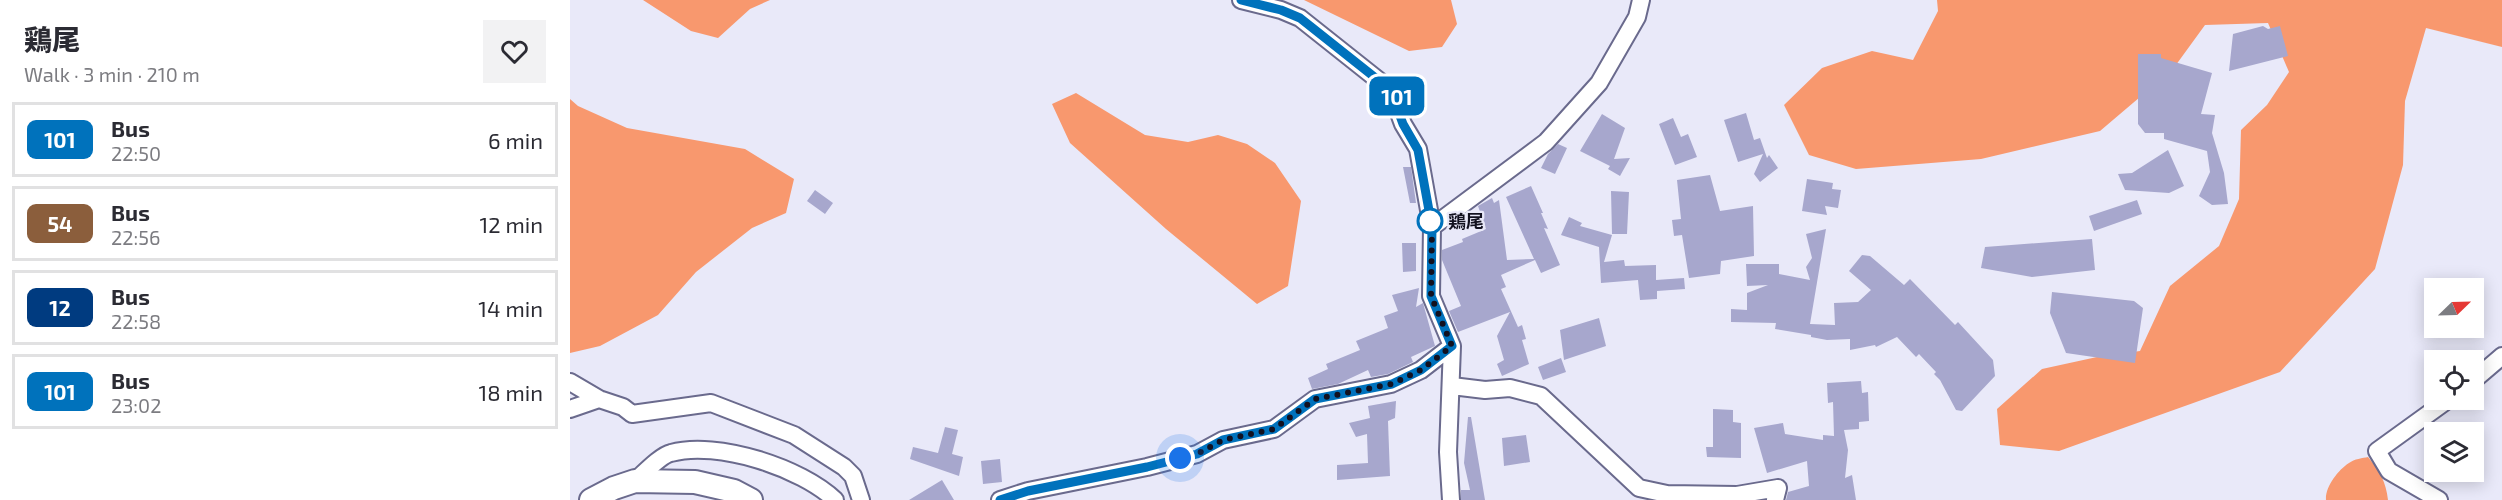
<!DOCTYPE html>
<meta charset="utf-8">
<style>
body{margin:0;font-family:"Exo 2","Noto Sans JP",sans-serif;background:#f2f2f3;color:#2b2b33;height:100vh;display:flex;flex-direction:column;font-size:22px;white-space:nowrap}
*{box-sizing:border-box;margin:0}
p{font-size:20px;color:#7c7c81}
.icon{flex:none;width:33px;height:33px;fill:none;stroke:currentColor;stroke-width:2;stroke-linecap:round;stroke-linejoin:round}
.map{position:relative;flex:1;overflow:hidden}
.panel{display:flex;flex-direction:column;background:#fff;width:570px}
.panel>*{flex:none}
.badge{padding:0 12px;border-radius:9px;font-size:21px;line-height:39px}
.needle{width:39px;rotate:67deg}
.buttons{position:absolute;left:1854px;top:278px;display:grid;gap:12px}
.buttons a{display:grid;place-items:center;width:60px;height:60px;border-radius:0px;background:#fff;box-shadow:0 3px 15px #0003;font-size:30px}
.you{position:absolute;width:30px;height:30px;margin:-15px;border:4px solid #fff;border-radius:50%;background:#1a73e8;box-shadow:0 0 0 9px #1a73e833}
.map>.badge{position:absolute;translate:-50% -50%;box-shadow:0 0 0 3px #fff}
.round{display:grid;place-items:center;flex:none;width:63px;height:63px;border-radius:0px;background:#f2f2f3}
.overview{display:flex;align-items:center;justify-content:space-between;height:102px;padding:0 24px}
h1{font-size:28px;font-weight:800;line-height:45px}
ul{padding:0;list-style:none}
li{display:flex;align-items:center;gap:18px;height:75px;margin:0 12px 9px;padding:0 12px;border:3px solid #e1e1e2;border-radius:0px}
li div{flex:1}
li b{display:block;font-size:22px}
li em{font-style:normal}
li .badge{min-width:66px;font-weight:700;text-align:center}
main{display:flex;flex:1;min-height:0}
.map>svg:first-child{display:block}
.forest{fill:#f8986e}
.building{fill:#a7a7cd}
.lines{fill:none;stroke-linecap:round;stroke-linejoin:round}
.street-casing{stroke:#6a6a8d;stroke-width:20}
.secondary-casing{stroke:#6a6a8d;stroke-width:26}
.street{stroke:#fff;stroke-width:16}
.secondary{stroke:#fff;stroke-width:22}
.line-casing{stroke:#fff;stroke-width:14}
.line{stroke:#0072bc;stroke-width:9}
.walk{stroke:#12111f;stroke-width:6;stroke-dasharray:0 10.8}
.stop-dot{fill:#fff;stroke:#0072bc;stroke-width:3}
.labels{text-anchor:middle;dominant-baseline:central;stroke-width:4.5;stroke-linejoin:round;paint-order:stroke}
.stop-label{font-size:18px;font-weight:bold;fill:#12111f;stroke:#e9e9f9;text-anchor:start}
</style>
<main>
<section class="panel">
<div class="overview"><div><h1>鶏尾</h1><p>Walk · 3 min · 210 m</p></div><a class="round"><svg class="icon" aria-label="heart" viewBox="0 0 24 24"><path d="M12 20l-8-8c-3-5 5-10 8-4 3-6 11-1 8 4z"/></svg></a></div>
<ul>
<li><span class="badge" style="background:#0072bc;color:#fff">101</span><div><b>Bus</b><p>22:50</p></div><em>6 min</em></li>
<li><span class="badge" style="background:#8b5e3c;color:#fff">54</span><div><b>Bus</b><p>22:56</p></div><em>12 min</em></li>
<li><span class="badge" style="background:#003b80;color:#fff">12</span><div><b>Bus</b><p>22:58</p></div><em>14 min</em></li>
<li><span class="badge" style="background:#0072bc;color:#fff">101</span><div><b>Bus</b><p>23:02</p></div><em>18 min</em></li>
</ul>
</section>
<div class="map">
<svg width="1932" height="500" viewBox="0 0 1932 500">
<rect width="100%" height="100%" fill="#e9e9f9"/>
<path class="forest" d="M 73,0 L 200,0 L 180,9 L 148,38 L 121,31 Z
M 734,0 L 881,0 L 887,24 L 872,47 L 839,51 Z
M 1367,0 L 1932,0 L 1932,47 L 1856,28 L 1835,101 L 1833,165 L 1805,269 L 1710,372 L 1489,451 L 1430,445 L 1427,409 L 1472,369 L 1527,357 L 1570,351 L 1600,286 L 1649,246 L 1669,199 L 1671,130 L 1697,105 L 1719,72 L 1698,23 L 1635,25 L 1603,69 L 1530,131 L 1411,159 L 1286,169 L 1239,155 L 1214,105 L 1252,68 L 1302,51 L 1343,60 L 1368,11 Z
M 506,93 L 575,135 L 618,142 L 648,135 L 677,144 L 705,163 L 731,201 L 718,286 L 687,304 L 596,229 L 500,143 L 482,104 Z
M 0,99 L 8,106 L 57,128 L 175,149 L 224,179 L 216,213 L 182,228 L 126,272 L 88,315 L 30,346 L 0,353 Z
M 1798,457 C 1810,471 1816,482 1818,500 L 1756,500 C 1755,487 1768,470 1779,463 C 1784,459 1793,458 1798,457 Z"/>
<path class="building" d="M 1693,26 L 1698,29 L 1710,26 L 1718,56 L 1659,71 L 1663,34 Z
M 1568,54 L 1591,54 L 1591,58 L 1642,73 L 1631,114 L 1645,115 L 1642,133 L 1654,173 L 1658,204 L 1642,205 L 1629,196 L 1640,172 L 1637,151 L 1594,139 L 1594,133 L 1575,133 L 1568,124 Z
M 1176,113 L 1184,140 L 1190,138 L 1197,158 L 1199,155 L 1208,168 L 1190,182 L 1184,174 L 1193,154 L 1168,162 L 1154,120 Z
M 1032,114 L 1055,128 L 1044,159 L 1060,158 L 1050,176 L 1038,169 L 1040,166 L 1010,151 Z
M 1103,118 L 1111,137 L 1118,134 L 1127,157 L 1105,165 L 1089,124 Z
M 988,144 L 997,148 L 985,174 L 971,168 L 978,154 Z
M 1598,150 L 1614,186 L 1599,193 L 1555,190 L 1548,174 L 1562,173 Z
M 833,167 L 841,167 L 846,203 L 840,203 Z
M 1140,175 L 1150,211 L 1183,206 L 1184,256 L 1151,261 L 1150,274 L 1119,278 L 1112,235 L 1104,236 L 1102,220 L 1111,219 L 1107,180 Z
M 1237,179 L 1263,183 L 1262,189 L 1271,190 L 1268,208 L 1255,206 L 1257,215 L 1232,211 Z
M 961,186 L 973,213 L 971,213 L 978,229 L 974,228 L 990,265 L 971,273 L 965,260 L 931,275 L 936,287 L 931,289 L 948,327 L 952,325 L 956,339 L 952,340 L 959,364 L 932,376 L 927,364 L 934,360 L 927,336 L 940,312 L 888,332 L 879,311 L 891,306 L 872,260 L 872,250 L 893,242 L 892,239 L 916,229 L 908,206 L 922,198 L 924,203 L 929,200 L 937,260 L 964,259 L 936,197 Z
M 245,190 L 263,203 L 255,214 L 237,201 Z
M 1041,191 L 1059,192 L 1057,234 L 1042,234 Z
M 1567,200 L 1572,214 L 1524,231 L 1519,216 Z
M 999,217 L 1012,223 L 1010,226 L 1042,235 L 1034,262 L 1054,260 L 1055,266 L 1086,265 L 1086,280 L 1114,278 L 1115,289 L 1087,291 L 1087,299 L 1070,300 L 1068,280 L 1031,283 L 1029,247 L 991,235 Z
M 1256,229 L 1240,324 L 1265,325 L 1264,303 L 1288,302 L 1301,290 L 1279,271 L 1292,255 L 1300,256 L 1334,285 L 1340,279 L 1385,325 L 1388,322 L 1423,360 L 1425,376 L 1392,411 L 1386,410 L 1370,380 L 1364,374 L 1366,372 L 1349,354 L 1346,357 L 1327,337 L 1306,347 L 1305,345 L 1280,350 L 1280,339 L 1257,340 L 1241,337 L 1241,335 L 1205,329 L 1206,323 L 1161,322 L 1161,309 L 1177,310 L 1177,293 L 1198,285 L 1177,286 L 1176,264 L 1209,264 L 1209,274 L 1240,280 L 1236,267 L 1242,258 L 1236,234 Z
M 1522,239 L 1525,270 L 1462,277 L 1411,268 L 1415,247 Z
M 832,243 L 846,243 L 846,271 L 833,272 Z
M 849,288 L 846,307 L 853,303 L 865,346 L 841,357 L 843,362 L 818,374 L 801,377 L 798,370 L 768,384 L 742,389 L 738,378 L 758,369 L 756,364 L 790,350 L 786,341 L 818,328 L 814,316 L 828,311 L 822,295 Z
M 1482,292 L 1564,301 L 1573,308 L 1565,363 L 1496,353 L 1480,313 Z
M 1029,318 L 1036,346 L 994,360 L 990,330 Z
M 991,358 L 996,372 L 973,380 L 968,367 Z
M 1291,381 L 1292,393 L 1298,392 L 1299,421 L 1289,422 L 1289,429 L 1274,430 L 1278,450 L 1275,478 L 1282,475 L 1286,500 L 1216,500 L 1218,492 L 1239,486 L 1237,461 L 1197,473 L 1184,428 L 1213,423 L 1215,434 L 1253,440 L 1253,435 L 1264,436 L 1263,402 L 1258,403 L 1257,383 Z
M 826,401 L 825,418 L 818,421 L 820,476 L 767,480 L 767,465 L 798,463 L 797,434 L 786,437 L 779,423 L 800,418 L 798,406 Z
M 1143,409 L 1163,410 L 1163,422 L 1171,423 L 1171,458 L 1137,457 L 1136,447 L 1143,447 Z
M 898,417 L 901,417 L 915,500 L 891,500 L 891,490 L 900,490 L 894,463 Z
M 375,427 L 388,430 L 382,454 L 393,457 L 389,476 L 340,459 L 343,447 L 368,453 Z
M 956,435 L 960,462 L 934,466 L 932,438 Z
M 430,459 L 432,482 L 413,484 L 411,461 Z
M 372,480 L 384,500 L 339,500 Z"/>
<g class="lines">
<defs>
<path id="street" d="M 671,0 L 711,10 L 730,18 L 827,95 L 826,105 L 833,124 L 848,149 L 862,227 L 861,296 L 882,346 L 878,452 L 881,500
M 862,227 L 976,142 L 1029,83 L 1067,17 L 1071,0
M 1904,380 L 1932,356
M 0,382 L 29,399 L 53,407 L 62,414 L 141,403 L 224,435 L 274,467 L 283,476 L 291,500
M 882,386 L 915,390 L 940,388 L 971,396 L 1069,488 L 1097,494 L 1167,495 L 1208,488 L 1205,500
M 0,409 L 29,399
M 65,481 C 73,474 91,455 101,453 C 147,440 232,468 265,500
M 430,500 L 458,491 L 577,467 L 627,454 L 653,440 L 704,429 L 745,399 L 821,384 L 851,370 L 882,346
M 1869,500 L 1819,471 L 1807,451 L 1879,399"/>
<path id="secondary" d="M 21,500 L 44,488 L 65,481 L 125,482 L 164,491 L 181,500"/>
</defs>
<use href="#street" class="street-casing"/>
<use href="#secondary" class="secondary-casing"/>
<use href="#street" class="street"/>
<use href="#secondary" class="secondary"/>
</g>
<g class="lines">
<defs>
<path id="line" d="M 430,500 L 458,491 L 577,467 L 627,454 L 653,440 L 704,429 L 745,399 L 822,384 L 851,370 L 882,346 L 861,296 L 862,227 L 848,150 L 833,124 L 826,105 L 827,95 L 730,18 L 711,10 L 671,0"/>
</defs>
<use href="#line" class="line-casing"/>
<use href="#line" class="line"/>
<path class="walk" d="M 610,458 L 627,454 L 653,440 L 704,429 L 745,399 L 822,384 L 851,370 L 882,346 L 861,296 L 862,227 L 860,221"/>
</g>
<circle class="stop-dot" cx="860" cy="221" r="12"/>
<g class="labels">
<g class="stop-label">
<text x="878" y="221">鶏尾</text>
</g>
</g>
</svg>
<div class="buttons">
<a><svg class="needle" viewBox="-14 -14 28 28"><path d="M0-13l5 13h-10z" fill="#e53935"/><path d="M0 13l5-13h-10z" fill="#7c7c81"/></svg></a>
<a><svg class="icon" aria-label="locate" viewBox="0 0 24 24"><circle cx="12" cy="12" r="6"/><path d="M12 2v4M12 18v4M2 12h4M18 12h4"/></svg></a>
<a><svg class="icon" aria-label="layers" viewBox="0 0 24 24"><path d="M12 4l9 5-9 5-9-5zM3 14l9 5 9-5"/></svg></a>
</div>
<div class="you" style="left:610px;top:458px"></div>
<b class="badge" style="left:827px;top:96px;background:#0072bc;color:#fff">101</b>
</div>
</main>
